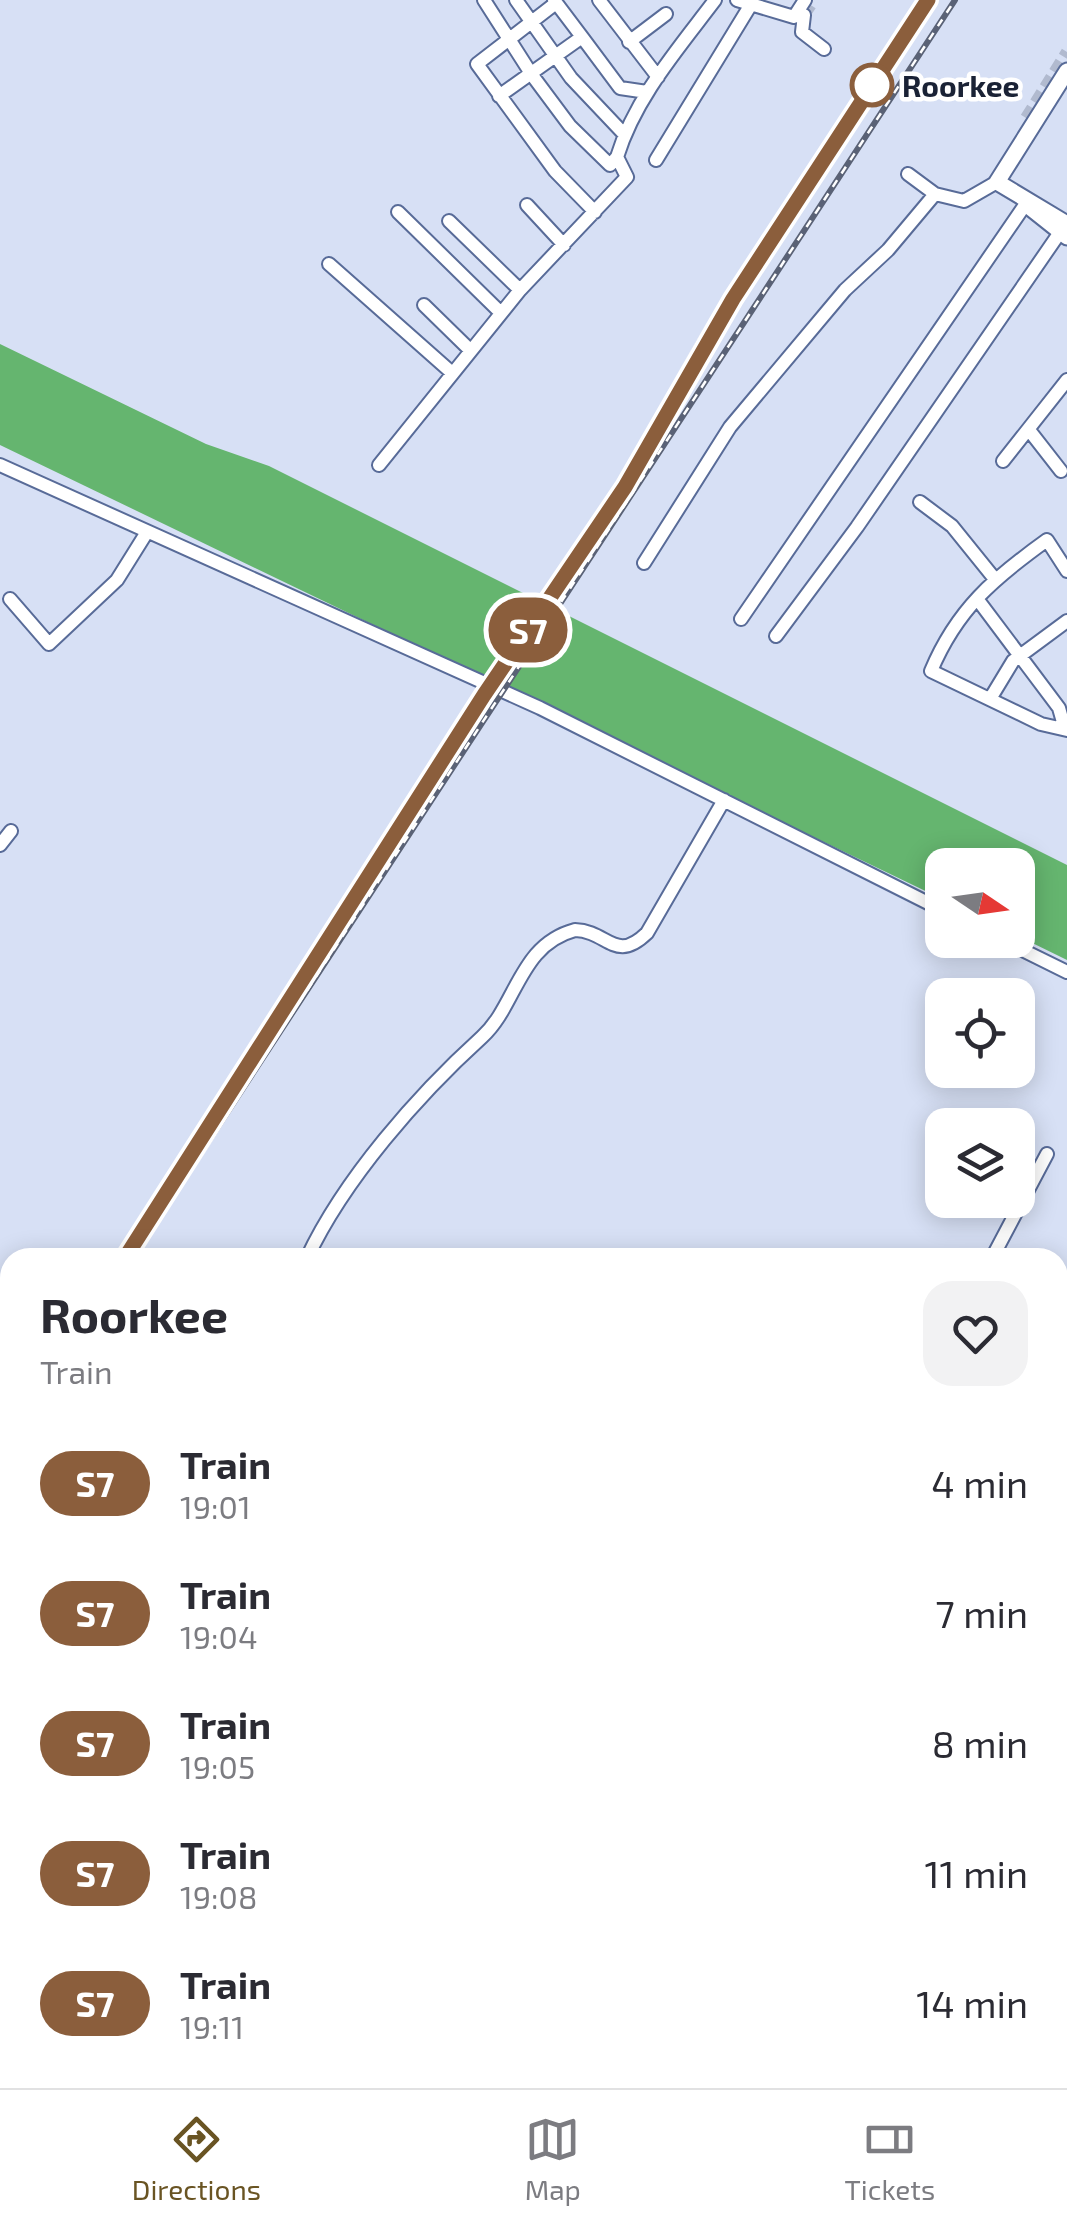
<!DOCTYPE html>
<style>
body{margin:0;font-family:"Exo 2",sans-serif;background:#f2f2f3;color:#2b2b33;height:100vh;display:flex;flex-direction:column;font-size:38px;white-space:nowrap}
*{box-sizing:border-box;margin:0}
p{font-size:32px;color:#7c7c81}
.icon{flex:none;width:55px;height:55px;fill:none;stroke:currentColor;stroke-width:2;stroke-linecap:round;stroke-linejoin:round}
.map{position:relative;flex:1;overflow:hidden}
.details{position:absolute;left:0px;top:1248px;width:1068px;height:842px;display:flex;flex-direction:column;background:#fff;border-radius:30px 30px 0 0;box-shadow:0 5px 25px #0003}
.details>*{flex:none}
.badge{padding:0 20px;border-radius:32px;font-size:35px;line-height:65px}
.needle{width:65px;rotate:103deg}
.buttons{position:absolute;left:925px;top:848px;display:grid;gap:20px}
.buttons a{display:grid;place-items:center;width:110px;height:110px;border-radius:20px;background:#fff;box-shadow:0 5px 25px #0003;font-size:50px}
.map>.badge{position:absolute;translate:-50% -50%;box-shadow:0 0 0 5px #fff}
.round{display:grid;place-items:center;flex:none;width:105px;height:105px;border-radius:30px;background:#f2f2f3}
.overview{display:flex;align-items:center;justify-content:space-between;height:170px;padding:0 40px}
h1{font-size:48px;font-weight:700;line-height:75px}
ul{padding:0;list-style:none}
li{display:flex;align-items:center;gap:30px;height:130px;padding:0 40px}
li div{flex:1}
li b{display:block;font-size:38px}
li em{font-style:normal}
li .badge{min-width:110px;font-weight:700;text-align:center}
.dock{display:flex;justify-content:space-around;align-items:center;height:140px;border-top:2px solid #e1e1e2;background:#fff;font-size:28px;color:#7c7c81}
.dock a{display:grid;justify-items:center;gap:5px}
.dock .on{color:#695423}
.map>svg:first-child{display:block}
.water{fill:#65b56f}
.lines{fill:none;stroke-linecap:round;stroke-linejoin:round}
.minor-tunnel{stroke:#b1bacf;stroke-width:12;stroke-dasharray:12 6;stroke-linecap:butt}
.minor-casing{stroke:#586b98;stroke-width:16}
.major-casing{stroke:#586b98;stroke-width:19}
.minor{stroke:#fff;stroke-width:12}
.major{stroke:#fff;stroke-width:15}
.rail-casing{stroke:#5a6276;stroke-width:6}
.rail{stroke:#fff;stroke-width:2.5;stroke-dasharray:8;stroke-linecap:butt}
.line-casing{stroke:#fff;stroke-width:22}
.line{stroke:#8b5e3c;stroke-width:15}
.stop-dot{fill:#fff;stroke:#8b5e3c;stroke-width:5}
.labels{text-anchor:middle;dominant-baseline:central;stroke-width:9;stroke-linejoin:round;paint-order:stroke}
.stop-label{font-size:30px;font-weight:bold;fill:#1a2235;stroke:#fff;text-anchor:start}
</style>
<div class="map">
<svg width="1067" height="2088" viewBox="0 0 1067 2088">
<rect width="100%" height="100%" fill="#d7e0f5"/>
<path class="water" d="M 0,344 L 206,444 L 269,466 L 1067,865 L 1067,960 L 1018,936 L 1018,865 L 942,865 L 942,899 L 0,445 Z"/>
<g class="lines">
<path class="minor-tunnel" d="M 804,15 L 814,0
M 1026,118 L 1067,52"/>
<defs>
<path id="minor" d="M 484,0 L 532,75 L 570,126 L 610,165 L 617,157
M 516,0 L 571,78 L 624,134
M 554,0 L 582,37
M 599,0 L 658,77
M 737,0 L 794,17 L 805,0
M 556,3 L 477,64 L 555,171 L 595,212
M 804,15 L 802,32 L 824,49
M 629,42 L 666,14
M 499,96 L 582,37 L 620,88 L 647,92
M 656,160 L 750,6
M 908,174 L 935,194 L 964,201 L 997,182
M 527,205 L 564,245
M 398,212 L 501,313
M 449,221 L 520,290
M 329,264 L 451,372
M 424,305 L 470,350
M 1029,430 L 1061,471
M 1003,461 L 1067,380
M 0,465 L 540,708 L 942,910
M 379,465 L 520,290 L 627,177 L 617,157 C 635,98 678,49 715,0
M 920,502 L 952,526 L 994,578
M 644,563 L 730,427 L 845,290 L 888,250 L 935,194
M 1067,571 L 1047,540 C 994,578 957,609 931,671 L 1041,724 L 1067,730
M 10,599 L 49,644 L 117,580 L 147,532
M 978,600 L 1059,708 L 1065,729
M 741,619 L 1027,202
M 776,636 L 857,527 L 1065,225
M 990,699 L 1013,661 L 1067,621
M 0,845 L 11,831
M 1002,940 L 1067,972
M 307,1258 C 344,1179 418,1095 482,1037 C 517,1005 519,945 575,930 C 608,931 615,964 647,933 L 724,800
M 472,1258 L 473,1257
M 992,1258 L 1047,1154
M 0,1364 L 10,1369
M 0,1432 L 10,1413
M 1058,1456 L 1067,1446
M 0,1616 L 10,1619
M 0,1701 L 10,1704
M 0,1832 L 10,1828
M 0,1867 L 10,1894
M 1058,1905 L 1067,1882
M 1058,1916 L 1067,1920
M 1058,2068 L 1067,2071
M 111,2088 L 114,2080
M 690,2088 L 693,2080
M 937,2088 L 940,2080
M 993,2088 L 996,2080"/>
<path id="major" d="M 1067,71 L 997,182 L 1067,224
M 1028,206 L 1067,237
M 0,1344 L 10,1349
M 1058,1752 L 1067,1755
M 0,1947 L 10,1943"/>
</defs>
<use href="#minor" class="minor-casing"/>
<use href="#major" class="major-casing"/>
<use href="#minor" class="minor"/>
<use href="#major" class="major"/>
<defs>
<path id="rail" d="M 618,487 L 699,343 L 921,0
M 462,731 L 511,655
M 132,1258 L 955,0
M 0,1461 L 10,1446"/>
</defs>
<use href="#rail" class="rail-casing"/>
<use href="#rail" class="rail"/>
</g>
<g class="lines">
<defs>
<path id="line" d="M 125,1258 L 484,695 L 625,487 L 733,299 L 928,0"/>
</defs>
<use href="#line" class="line-casing"/>
<use href="#line" class="line"/>
</g>
<circle class="stop-dot" cx="872" cy="85" r="20"/>
<g class="labels">
<g class="stop-label">
<text x="902" y="85">Roorkee</text>
</g>
</g>
</svg>
<div class="buttons">
<a><svg class="needle" viewBox="-14 -14 28 28"><path d="M0-13l5 13h-10z" fill="#e53935"/><path d="M0 13l5-13h-10z" fill="#7c7c81"/></svg></a>
<a><svg class="icon" aria-label="locate" viewBox="0 0 24 24"><circle cx="12" cy="12" r="6"/><path d="M12 2v4M12 18v4M2 12h4M18 12h4"/></svg></a>
<a><svg class="icon" aria-label="layers" viewBox="0 0 24 24"><path d="M12 4l9 5-9 5-9-5zM3 14l9 5 9-5"/></svg></a>
</div>
<b class="badge" style="left:528px;top:630px;background:#8b5e3c;color:#fff">S7</b>
<section class="details">
<div class="overview"><div><h1>Roorkee</h1><p>Train</p></div><a class="round"><svg class="icon" aria-label="heart" viewBox="0 0 24 24"><path d="M12 20l-8-8c-3-5 5-10 8-4 3-6 11-1 8 4z"/></svg></a></div>
<ul>
<li><span class="badge" style="background:#8b5e3c;color:#fff">S7</span><div><b>Train</b><p>19:01</p></div><em>4 min</em></li>
<li><span class="badge" style="background:#8b5e3c;color:#fff">S7</span><div><b>Train</b><p>19:04</p></div><em>7 min</em></li>
<li><span class="badge" style="background:#8b5e3c;color:#fff">S7</span><div><b>Train</b><p>19:05</p></div><em>8 min</em></li>
<li><span class="badge" style="background:#8b5e3c;color:#fff">S7</span><div><b>Train</b><p>19:08</p></div><em>11 min</em></li>
<li><span class="badge" style="background:#8b5e3c;color:#fff">S7</span><div><b>Train</b><p>19:11</p></div><em>14 min</em></li>
</ul>
</section>
</div>
<nav class="dock">
<a class="on"><svg class="icon" aria-label="directions" viewBox="0 0 24 24"><path d="M12 3l9 9-9 9-9-9zM9 14v-3h6M13 9l2 2-2 2"/></svg>Directions</a>
<a><svg class="icon" aria-label="map" viewBox="0 0 24 24"><path d="M3 6l6-2 6 2 6-2v14l-6 2-6-2-6 2zM9 4v14M15 6v14"/></svg>Map</a>
<a><svg class="icon" aria-label="tickets" viewBox="0 0 24 24"><path d="M3 7h18v10H3zM15 7v10"/></svg>Tickets</a>
</nav>
